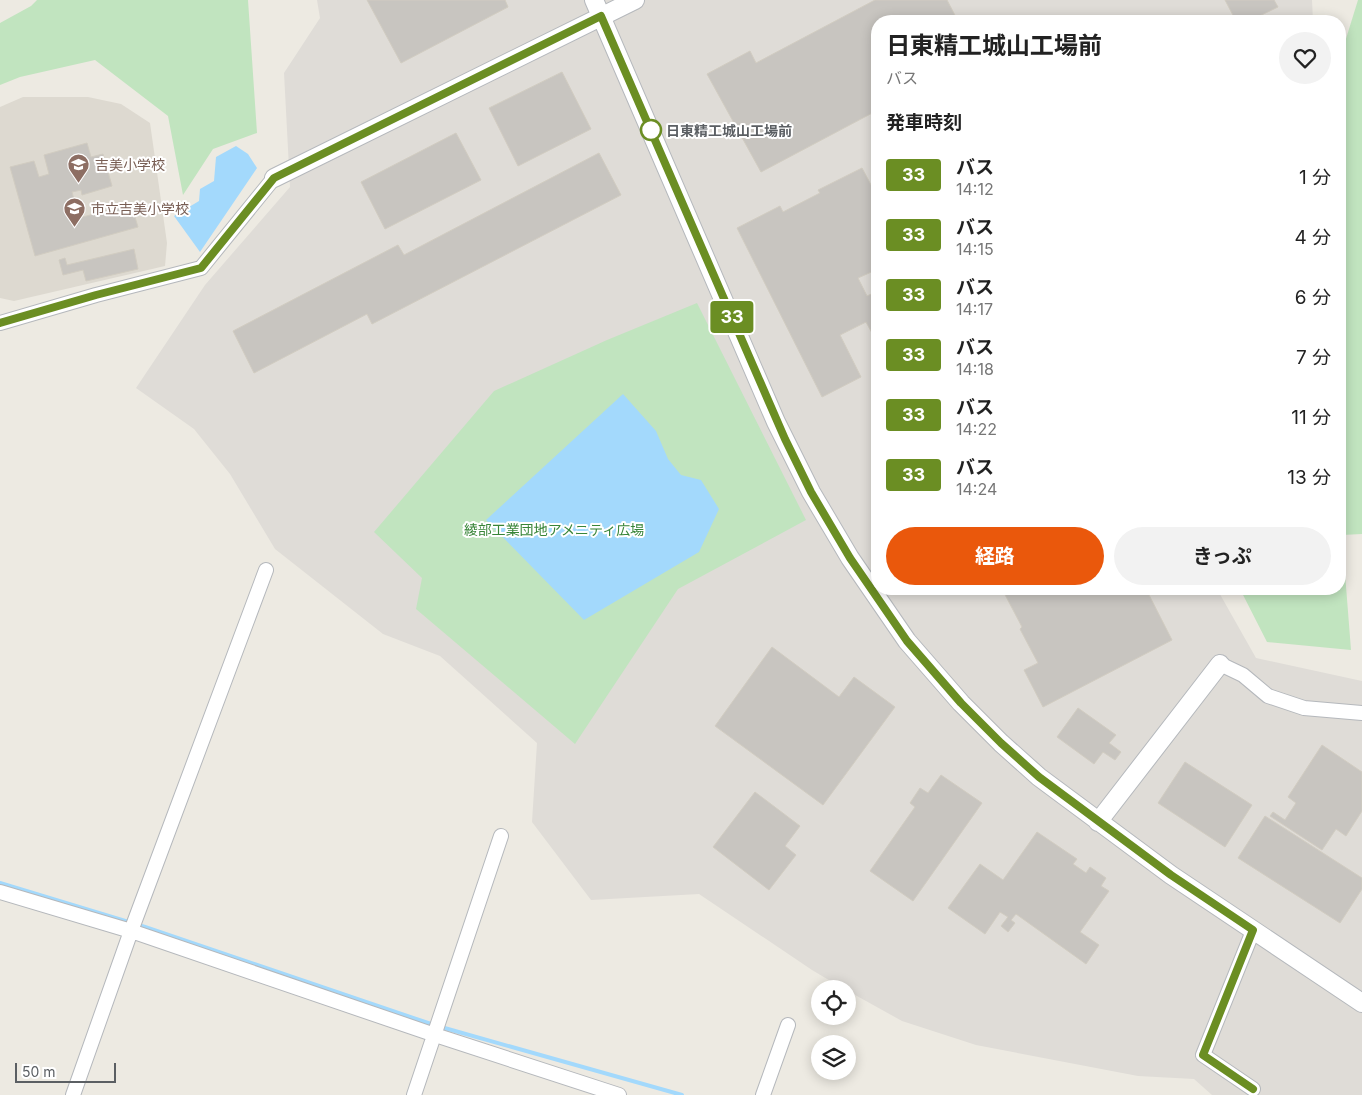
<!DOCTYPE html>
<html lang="ja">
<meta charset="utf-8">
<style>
body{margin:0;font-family:Inter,"Noto Sans JP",sans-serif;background:#f2f2f2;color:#222;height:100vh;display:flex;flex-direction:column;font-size:19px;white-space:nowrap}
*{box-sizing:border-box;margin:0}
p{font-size:16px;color:#767676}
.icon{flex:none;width:28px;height:28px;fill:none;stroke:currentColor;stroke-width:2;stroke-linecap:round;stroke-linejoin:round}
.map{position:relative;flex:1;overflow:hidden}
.panel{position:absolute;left:871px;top:15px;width:475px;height:580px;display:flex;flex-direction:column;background:#fff;border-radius:20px;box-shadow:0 2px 12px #0003}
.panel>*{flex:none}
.badge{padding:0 10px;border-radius:4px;font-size:18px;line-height:32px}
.buttons{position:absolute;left:811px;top:980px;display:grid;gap:10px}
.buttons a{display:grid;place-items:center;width:45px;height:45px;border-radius:50%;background:#fff;box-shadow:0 2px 12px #0003;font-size:25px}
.scale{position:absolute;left:15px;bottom:12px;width:101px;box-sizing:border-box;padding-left:5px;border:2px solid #5b5f63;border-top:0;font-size:14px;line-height:18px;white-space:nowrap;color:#5b5f63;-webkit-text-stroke:4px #fff;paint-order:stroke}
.map>.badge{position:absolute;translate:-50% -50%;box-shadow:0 0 0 2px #fff}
h2{padding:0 15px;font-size:19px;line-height:45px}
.round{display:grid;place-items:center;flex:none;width:52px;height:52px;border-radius:26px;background:#f2f2f2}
.headline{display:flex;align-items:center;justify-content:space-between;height:85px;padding:0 15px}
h1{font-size:24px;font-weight:700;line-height:38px}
.action{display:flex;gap:10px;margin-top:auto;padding:10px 15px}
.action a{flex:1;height:58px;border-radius:30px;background:#ea580c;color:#fff;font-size:20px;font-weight:700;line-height:58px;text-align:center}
.action a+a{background:#f2f2f2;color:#222}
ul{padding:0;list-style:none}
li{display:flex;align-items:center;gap:15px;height:60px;padding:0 15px}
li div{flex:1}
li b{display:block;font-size:19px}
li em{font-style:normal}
li .badge{min-width:55px;font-weight:700;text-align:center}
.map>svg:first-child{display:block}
.industrial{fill:#dfdcd7}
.education{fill:#ddd9d0}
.green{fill:#c1e4bf}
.water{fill:#a3d9fc}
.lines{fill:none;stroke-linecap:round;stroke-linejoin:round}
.stream{stroke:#a3d9fc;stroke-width:4}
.building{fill:#c8c5c0;stroke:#d1ccc1}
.minor-casing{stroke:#b5b8bc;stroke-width:16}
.tertiary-casing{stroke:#b5b8bc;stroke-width:20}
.minor{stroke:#fff;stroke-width:14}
.tertiary{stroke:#fff;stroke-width:18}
.line-casing{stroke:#fff;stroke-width:11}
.line{stroke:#6b8e23;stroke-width:8}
.stop-dot{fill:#fff;stroke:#6b8e23;stroke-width:2.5}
.labels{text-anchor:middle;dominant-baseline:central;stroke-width:4;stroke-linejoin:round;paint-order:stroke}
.stop-label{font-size:14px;font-weight:bold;fill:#5b5f63;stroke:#fff;text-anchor:start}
.education-label{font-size:14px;fill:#785e54;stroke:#fff;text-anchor:start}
.park-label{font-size:14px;fill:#388538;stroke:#fff}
</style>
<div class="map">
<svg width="1362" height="1095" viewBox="0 0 1362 1095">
<rect width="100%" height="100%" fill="#edeae2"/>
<path class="industrial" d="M 317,0 L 1312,0 L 1313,21 L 878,21 L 878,589 L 1217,589 L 1256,658 L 1362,681 L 1362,1095 L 1212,1095 L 1194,1079 L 1138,1076 L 976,1045 L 902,1021 L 848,991 L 848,989 L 844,989 L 812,970 L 699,894 L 591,900 L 532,822 L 537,743 L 440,656 L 383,634 L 275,549 L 230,474 L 194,429 L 136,388 L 205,285 L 290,187 L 284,73 L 320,18 Z"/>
<path class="education" d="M 23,97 L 88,97 L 121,104 L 150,123 L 167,243 L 165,266 L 14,301 L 0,298 L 0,107 Z"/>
<path class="green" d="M 37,0 L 248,0 L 257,133 L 213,149 L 183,195 L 168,116 L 95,60 L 20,77 L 0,85 L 0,23 L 31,6 Z
M 1358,0 L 1362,0 L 1362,534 L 1342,535 L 1351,650 L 1267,642 L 1240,589 L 1340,589 L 1340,58 Z
M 697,303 L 806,520 L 678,589 L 575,744 L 416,609 L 422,578 L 374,532 L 494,391 L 607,340 Z"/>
<path class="water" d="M 236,146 L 248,154 L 257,168 L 200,252 L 174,216 L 199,201 L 200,189 L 214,181 L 216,157 Z
M 623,394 L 656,431 L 668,459 L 681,475 L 701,480 L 719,509 L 699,552 L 584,620 L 486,520 Z"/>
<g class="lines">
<path class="stream" d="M 0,883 L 145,927 L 434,1025
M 441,1027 L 682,1095"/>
</g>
<path class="building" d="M 367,0 L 505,0 L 508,7 L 401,63 Z
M 875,0 L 947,0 L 958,21 L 878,21 L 878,110 L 761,172 L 707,74 L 750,51 L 756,63 Z
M 1225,0 L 1274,0 L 1278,7 L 1249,21 L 1236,21 Z
M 562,72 L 591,129 L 518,166 L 489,108 Z
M 456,133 L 481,180 L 385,229 L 361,182 Z
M 87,143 L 91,157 L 103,154 L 112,186 L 82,195 L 81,190 L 72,192 L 79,218 L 131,204 L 138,227 L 35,256 L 10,167 L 34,161 L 39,177 L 49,174 L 44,155 Z
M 599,153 L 621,195 L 372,324 L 367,314 L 254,373 L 233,331 L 398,245 L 404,255 Z
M 862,168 L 878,198 L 878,269 L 858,278 L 867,296 L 878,291 L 878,344 L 866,322 L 840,335 L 861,377 L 822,397 L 737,228 L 780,206 L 783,212 L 820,193 L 818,190 Z
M 134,249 L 138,269 L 86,281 L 83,270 L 63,275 L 59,260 L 65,258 L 67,265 Z
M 1002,589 L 1146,589 L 1172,640 L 1043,707 L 1024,670 L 1038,663 L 1020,629 L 1022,627 Z
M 772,647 L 839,697 L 854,677 L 895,707 L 823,805 L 715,726 Z
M 1078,708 L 1116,735 L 1109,743 L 1121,752 L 1115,760 L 1103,752 L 1094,764 L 1057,737 Z
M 1322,745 L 1362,772 L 1362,811 L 1346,836 L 1336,829 L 1322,850 L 1270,816 L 1273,812 L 1285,820 L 1296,803 L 1288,797 Z
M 1185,762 L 1252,805 L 1225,847 L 1158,803 Z
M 941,775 L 982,803 L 913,901 L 870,871 L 915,807 L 910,803 L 920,788 L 928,793 Z
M 755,792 L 800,826 L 785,846 L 796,855 L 769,890 L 713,847 Z
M 1265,816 L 1362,878 L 1362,889 L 1340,923 L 1238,858 Z
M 1037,832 L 1077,859 L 1073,864 L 1086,873 L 1090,867 L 1106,878 L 1101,886 L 1109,891 L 1080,932 L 1099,945 L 1086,964 L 1016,914 L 1011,920 L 1015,923 L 1008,932 L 1001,926 L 1008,917 L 1000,912 L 985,934 L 948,908 L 980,864 L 1003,880 Z"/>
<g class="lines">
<defs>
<path id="minor" d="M 0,323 L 96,295 L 201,268 L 274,178
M 1220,664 L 1243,675 L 1268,696 L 1304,708 L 1362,713
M 0,892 L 131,931 L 435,1035 L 619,1095
M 1253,1089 L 1203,1055 L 1253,931
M 73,1095 L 131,931 L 266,570
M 414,1095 L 501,836
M 763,1095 L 788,1025"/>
<path id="tertiary" d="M 594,0 L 776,422 L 811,492 L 850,558 L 907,641 L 961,703 L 1001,743 L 1039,777 L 1171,875 L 1362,1003
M 274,178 L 635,0
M 1098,822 L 1220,664"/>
</defs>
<use href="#minor" class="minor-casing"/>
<use href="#tertiary" class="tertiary-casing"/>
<use href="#minor" class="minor"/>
<use href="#tertiary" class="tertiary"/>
</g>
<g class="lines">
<defs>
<path id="line" d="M 0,323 L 96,295 L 201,268 L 274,178 L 601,16 L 785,439 L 811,492 L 850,558 L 907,641 L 961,703 L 1001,743 L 1039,777 L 1171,875 L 1253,930 L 1203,1055 L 1253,1089"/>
</defs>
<use href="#line" class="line-casing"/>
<use href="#line" class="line"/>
</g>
<defs>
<symbol id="school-pin" viewBox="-11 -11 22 30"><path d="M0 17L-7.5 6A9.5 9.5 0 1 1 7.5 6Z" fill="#8d6e63" stroke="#fff"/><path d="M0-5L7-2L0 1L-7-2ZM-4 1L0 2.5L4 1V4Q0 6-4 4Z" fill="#fff"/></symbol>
</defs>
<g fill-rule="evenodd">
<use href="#school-pin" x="66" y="152" width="25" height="34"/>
<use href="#school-pin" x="62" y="196" width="25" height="34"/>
</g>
<circle class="stop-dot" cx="651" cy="130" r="10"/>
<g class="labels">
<g class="stop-label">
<text x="666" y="130">日東精工城山工場前</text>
</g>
<g class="education-label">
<text x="95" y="164">吉美小学校</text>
<text x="91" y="208">市立吉美小学校</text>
</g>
<g class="park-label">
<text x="554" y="529">綾部工業団地アメニティ広場</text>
</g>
</g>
</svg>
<div class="buttons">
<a><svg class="icon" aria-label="locate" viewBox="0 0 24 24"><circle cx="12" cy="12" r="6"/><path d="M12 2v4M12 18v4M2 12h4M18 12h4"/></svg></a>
<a><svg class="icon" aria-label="layers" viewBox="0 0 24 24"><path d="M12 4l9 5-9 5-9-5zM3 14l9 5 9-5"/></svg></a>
</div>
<div class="scale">50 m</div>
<b class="badge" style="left:732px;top:317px;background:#6b8e23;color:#fff">33</b>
<section class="panel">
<div class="headline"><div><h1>日東精工城山工場前</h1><p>バス</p></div><a class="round"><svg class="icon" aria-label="heart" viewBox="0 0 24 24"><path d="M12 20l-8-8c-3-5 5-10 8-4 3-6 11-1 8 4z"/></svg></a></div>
<h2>発車時刻</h2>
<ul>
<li><span class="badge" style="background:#6b8e23;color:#fff">33</span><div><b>バス</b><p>14:12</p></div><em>1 分</em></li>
<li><span class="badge" style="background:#6b8e23;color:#fff">33</span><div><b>バス</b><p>14:15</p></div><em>4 分</em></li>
<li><span class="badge" style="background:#6b8e23;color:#fff">33</span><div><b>バス</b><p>14:17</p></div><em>6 分</em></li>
<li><span class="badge" style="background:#6b8e23;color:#fff">33</span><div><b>バス</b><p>14:18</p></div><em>7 分</em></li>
<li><span class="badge" style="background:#6b8e23;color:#fff">33</span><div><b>バス</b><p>14:22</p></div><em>11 分</em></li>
<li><span class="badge" style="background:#6b8e23;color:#fff">33</span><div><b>バス</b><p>14:24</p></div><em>13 分</em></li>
</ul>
<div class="action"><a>経路</a><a>きっぷ</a></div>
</section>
</div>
